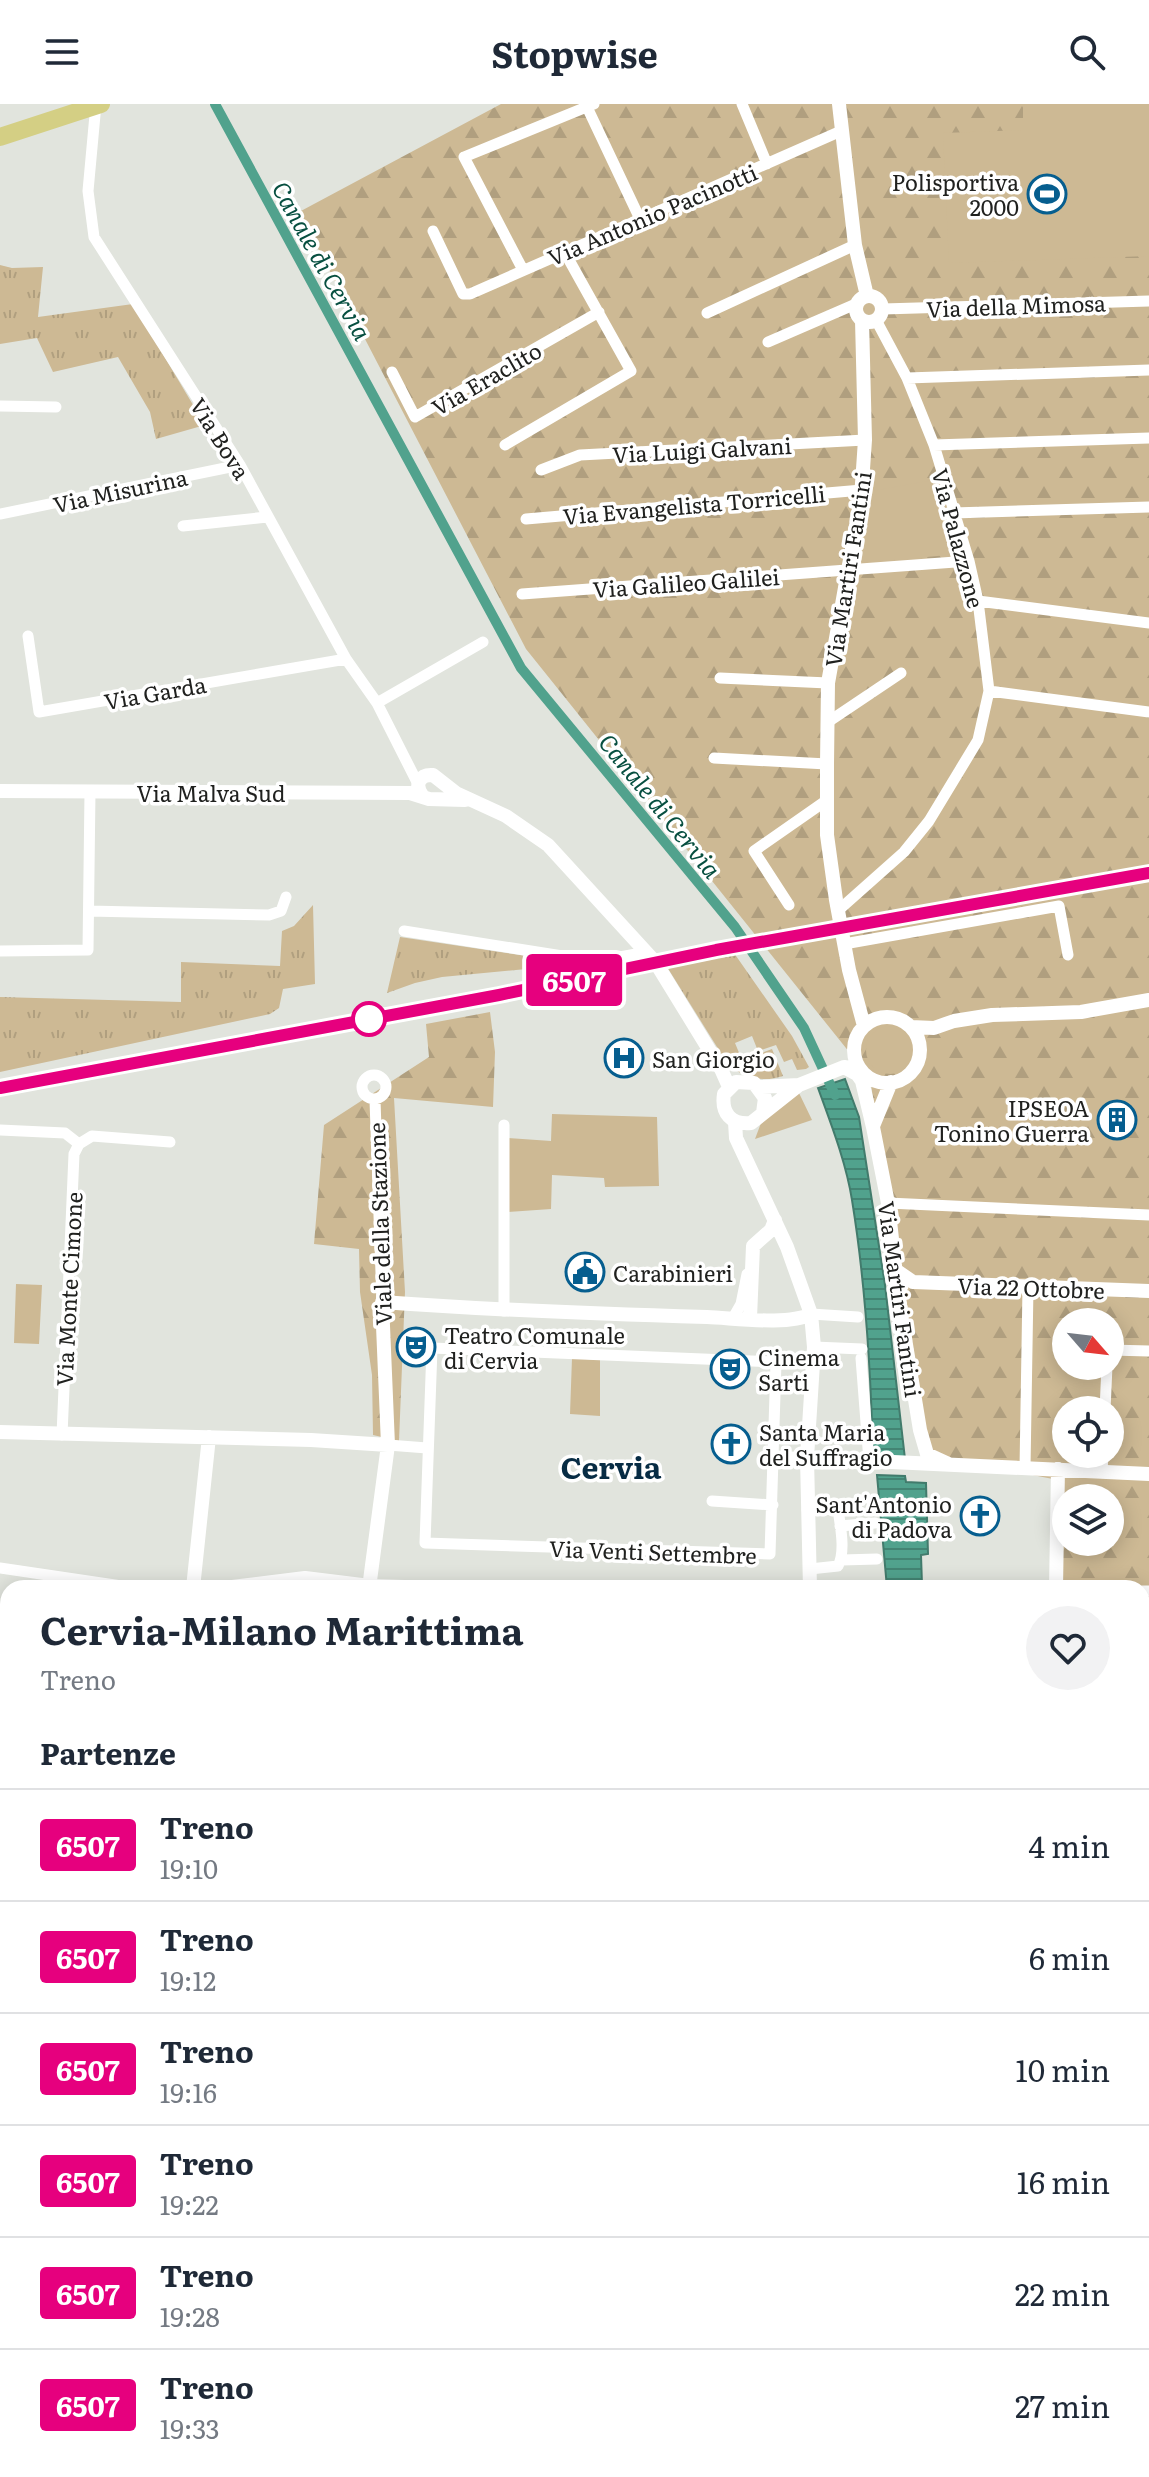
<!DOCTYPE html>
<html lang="it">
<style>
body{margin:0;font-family:Literata,serif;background:#f2f2f3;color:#1f2937;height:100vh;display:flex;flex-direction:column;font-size:30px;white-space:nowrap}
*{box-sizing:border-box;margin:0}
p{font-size:26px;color:#747a83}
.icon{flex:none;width:44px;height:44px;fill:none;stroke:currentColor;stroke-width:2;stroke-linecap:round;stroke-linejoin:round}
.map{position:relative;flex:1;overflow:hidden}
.drawer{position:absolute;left:0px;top:1476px;width:1150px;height:898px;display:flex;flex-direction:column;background:#fff;border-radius:24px 24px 0 0;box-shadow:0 4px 20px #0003}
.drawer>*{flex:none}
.badge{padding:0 16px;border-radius:6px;font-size:28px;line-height:52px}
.needle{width:52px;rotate:118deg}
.buttons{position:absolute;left:1052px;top:1204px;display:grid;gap:16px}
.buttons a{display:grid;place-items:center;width:72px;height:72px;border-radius:50%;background:#fff;box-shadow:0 4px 20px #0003;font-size:40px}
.map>.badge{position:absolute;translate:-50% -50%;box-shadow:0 0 0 4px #fff}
h2{padding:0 40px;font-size:30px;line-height:72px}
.round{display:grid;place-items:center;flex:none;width:84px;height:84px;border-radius:42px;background:#f2f2f3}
.overview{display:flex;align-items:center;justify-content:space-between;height:136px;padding:0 40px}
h1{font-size:38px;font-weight:700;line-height:60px}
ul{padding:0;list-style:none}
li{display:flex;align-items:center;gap:24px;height:112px;padding:0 40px;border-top:2px solid #e0e1e3}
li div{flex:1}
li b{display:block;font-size:30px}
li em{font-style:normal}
li .badge{min-width:88px;font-weight:700;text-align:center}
header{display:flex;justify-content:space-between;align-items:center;height:104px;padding:0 40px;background:#fff;font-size:36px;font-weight:700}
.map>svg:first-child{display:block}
.grass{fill:url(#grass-tufts)}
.forest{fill:url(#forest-firs);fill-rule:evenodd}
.green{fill:#cdb994}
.water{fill:url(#water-rules);stroke:#427b6c;stroke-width:2}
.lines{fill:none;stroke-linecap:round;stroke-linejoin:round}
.canal{stroke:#51a28d;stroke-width:10}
.minor{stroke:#fff;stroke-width:11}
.tertiary{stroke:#fff;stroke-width:14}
.primary{stroke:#d4cf84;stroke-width:18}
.rail{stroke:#61625f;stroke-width:3;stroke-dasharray:10 10;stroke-linecap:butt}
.line-casing{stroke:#fff;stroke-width:18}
.line{stroke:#e6007e;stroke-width:12}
.stop-dot{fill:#fff;stroke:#e6007e;stroke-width:4}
.labels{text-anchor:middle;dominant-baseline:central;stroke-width:7;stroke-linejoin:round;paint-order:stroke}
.poi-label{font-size:22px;fill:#20211f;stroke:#fff;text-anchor:start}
.street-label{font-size:22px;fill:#20211f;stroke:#fff}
.water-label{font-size:24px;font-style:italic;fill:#074f40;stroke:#fff}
.district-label{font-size:30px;font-weight:bold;fill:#072c44;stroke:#fff}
</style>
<header><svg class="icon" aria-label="menu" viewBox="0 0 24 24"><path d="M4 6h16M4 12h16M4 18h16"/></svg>Stopwise<svg class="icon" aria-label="search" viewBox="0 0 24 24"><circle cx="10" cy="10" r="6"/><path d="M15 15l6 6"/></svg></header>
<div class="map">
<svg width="1149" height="2373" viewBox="0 0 1149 2373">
<defs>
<pattern id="grass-tufts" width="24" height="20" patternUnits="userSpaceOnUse" patternTransform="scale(2)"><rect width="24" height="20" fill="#cdb994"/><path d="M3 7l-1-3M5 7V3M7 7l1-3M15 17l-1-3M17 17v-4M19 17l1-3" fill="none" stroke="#b09f7f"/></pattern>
<pattern id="forest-firs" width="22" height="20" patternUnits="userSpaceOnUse" patternTransform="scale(2)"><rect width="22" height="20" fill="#cdb994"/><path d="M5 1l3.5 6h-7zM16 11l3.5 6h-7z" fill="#b09f7f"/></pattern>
<pattern id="water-rules" width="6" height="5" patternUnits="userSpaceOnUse" patternTransform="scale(2)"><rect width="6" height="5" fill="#51a28d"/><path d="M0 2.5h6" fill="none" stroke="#438473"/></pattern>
</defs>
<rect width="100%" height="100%" fill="#e1e4dd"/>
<path class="grass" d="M 0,161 L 12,164 L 43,163 L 38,213 L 133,200 L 205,321 L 156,335 L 150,308 L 118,253 L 53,268 L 37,234 L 0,240 Z
M 313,801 L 315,880 L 283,885 L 279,904 L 270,910 L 0,968 L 0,893 L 181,898 L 181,858 L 280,862 L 282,827 L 294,822 Z
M 400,833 L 580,860 L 442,873 L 415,879 L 387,889 Z
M 734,849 L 792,932 L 809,963 L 806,965 L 797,966 L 792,955 L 784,958 L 776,941 L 758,947 L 752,932 L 735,939 L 742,956 L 772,945 L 783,972 C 763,979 742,974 727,959 L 667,863 Z"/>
<path class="forest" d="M 501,0 L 1149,0 L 1149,2264 L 1142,2246 L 1142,1484 L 1054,1484 L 1058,1376 L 927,1350 L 870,974 L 526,545 L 299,108 ZM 1066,1218 L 1110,1218 L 1110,1262 L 1066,1262 ZM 1066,1306 L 1110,1306 L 1110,1350 L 1066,1350 ZM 1066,1394 L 1110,1394 L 1110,1438 L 1066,1438 Z
M 490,908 L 495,948 L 493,1003 L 394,994 L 405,1188 L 399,1337 L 373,1331 L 372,1271 L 360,1188 L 359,1145 L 314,1140 L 324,1021 L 429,953 L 426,920 Z"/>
<path class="green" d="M 1023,0 L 1149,0 L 1149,152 L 949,159 L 943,29 L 1023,26 Z
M 933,376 L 959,450 L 916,454 L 916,450 L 906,450 L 906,455 L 858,459 L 867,388 Z
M866 946a24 24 0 1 1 48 0a24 24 0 1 1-48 0Z
M 799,989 L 812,1016 L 755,1035 L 761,1019 Z
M 552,1010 L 657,1013 L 659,1082 L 605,1083 L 604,1074 L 552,1071 L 551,1105 L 507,1108 L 507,1034 L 551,1037 Z
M 16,1180 L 42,1181 L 39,1240 L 14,1239 Z
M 572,1254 L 600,1256 L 600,1312 L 570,1310 Z"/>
<path class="water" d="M 845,975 L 859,1013 L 885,1181 L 905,1355 L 873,1353 C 871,1271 865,1176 852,1096 C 846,1058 831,1020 818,984 Z
M 877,1371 L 905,1372 L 906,1378 L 926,1379 L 928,1450 L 921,1451 L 922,1481 L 1022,1478 L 1023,1484 L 887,1484 Z"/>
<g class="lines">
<path class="canal" d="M 215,0 L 521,564 L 735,823 L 804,924 L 835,991
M 1142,2066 L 1149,2066"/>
<path class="minor" d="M 96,0 L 88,87 L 94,133 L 240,361 L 346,555 L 377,599 L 418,680
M 742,0 L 767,60
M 587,3 L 640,115
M 433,127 L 463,190 L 470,190 L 841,27
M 523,166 L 464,53 L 594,0
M 883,205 L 1149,197
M 707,209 L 855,141
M 768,238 L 858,199
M 392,268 L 415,313 L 599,208
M 907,274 L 1149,266
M 0,302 L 56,303
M 505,341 L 631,267 L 564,147
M 934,341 L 1149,334
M 541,366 L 580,351 L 865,336
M 953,409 L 1149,403
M 0,410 L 240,361
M 526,415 L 862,386
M 183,422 L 267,413
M 522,490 L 969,457
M 978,497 L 1149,519
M 28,532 L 39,608 L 346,555
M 720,574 L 828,579
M 989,587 L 1149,608
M 377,599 L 483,538
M 828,618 L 901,569
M 714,654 L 827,660
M 789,801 L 754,747 L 827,696
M 841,804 L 904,748 L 929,717 L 978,636 L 989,587 L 978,497 L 969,457 L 934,341 L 907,274 L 876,216
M 89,807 L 269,811 L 281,807 L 286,793
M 404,827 L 575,854 L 609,855 L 647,848
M 844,840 L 1059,802 L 1068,851
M 0,847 L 88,846 L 90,688
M362 983a12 12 0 1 1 24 0a12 12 0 1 1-24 0Z
M 375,996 L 382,1198
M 0,1026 L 65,1029 L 79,1040 L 92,1032 L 170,1038
M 888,1099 L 1149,1111
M 504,1207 L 504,1021
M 811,1210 L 858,1213
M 733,1214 L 741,1200 L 747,1170
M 814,1243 L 862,1245
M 432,1244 L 776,1258 L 770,1450 L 425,1439 Z
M 1110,1246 L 1149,1247
M 861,1254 L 869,1357
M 1105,1306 L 1107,1262
M 62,1331 L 74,1050 L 79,1040
M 388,1341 L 427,1344
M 774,1352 L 807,1354
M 1025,1364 L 1028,1183
M 1102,1367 L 1103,1350
M 712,1397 L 773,1401
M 807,1406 L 838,1405 C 840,1421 846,1447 838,1462 L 810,1465
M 840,1422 L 875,1419
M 842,1456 L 877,1455
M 0,1464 L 135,1484
M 1142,1487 L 1149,1487
M 0,1548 L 8,1549
M 1142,1573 L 1149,1573
M 1142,1622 L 1149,1622
M 0,1678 L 8,1680
M 1142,1703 L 1149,1704
M 0,1750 L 8,1751
M 1142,1980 L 1149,1980
M 1148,2058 L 1149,2025
M 0,2203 L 8,2163
M 0,2274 L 8,2276
M 515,2366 L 554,2373
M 885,2366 L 926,2373
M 80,2373 L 81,2366
M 580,2373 L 581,2366
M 757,2373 L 758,2366"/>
<path class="tertiary" d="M 839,0 L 855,141 L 867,192
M856 205a13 13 0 1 1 26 0a13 13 0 1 1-26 0Z
M 862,216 L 865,336 L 861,394 L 828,579 L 827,660 L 827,731 L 836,796 L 849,866 L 864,922
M 0,687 L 410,689 L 429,695 L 465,696
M 422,691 C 414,680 420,670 433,671 L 456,689 L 506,712 L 548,741 L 656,859 L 721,965 L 729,983
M854 946a33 33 0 1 1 66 0a33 33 0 1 1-66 0Z
M 911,923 L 934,924 L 954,917 L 992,911 L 1081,908 L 1149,896
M 844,963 L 857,970 L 862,977 L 873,1023 L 888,1099 L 899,1198 L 920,1326 L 927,1350 L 951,1361
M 759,983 L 799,981
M 763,1009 L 765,994 L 754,979 L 736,978 L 724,990 C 721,1009 731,1021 751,1019 L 799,981 L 844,963 L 850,964
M 735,1018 L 736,1034 L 787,1143 L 811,1210 L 814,1243 L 807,1354 L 810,1484
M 873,1022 L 891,978
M 897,1167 L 913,1178 L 1149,1187
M 750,1214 L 753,1142 L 771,1126 L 775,1116
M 0,1328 L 311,1336 L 388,1341
M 807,1354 L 1149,1370
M 193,1484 L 209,1333
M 224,1484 L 305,1474 L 370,1482 L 439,1484
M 369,1484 L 388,1341 L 382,1198 C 491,1206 599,1210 707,1213 C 735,1214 788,1222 811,1210
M 1056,1484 L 1058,1365
M 0,2032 L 8,2033
M 1142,2097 L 1149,2097
M 1142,2259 L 1149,2277
M 1064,2366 L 1066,2373
M 249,2373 L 250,2366"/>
<path class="primary" d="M 0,33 L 101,0"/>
<path class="rail" d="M 0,984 L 499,891 L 716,846 L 1149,769"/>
</g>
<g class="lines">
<defs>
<path id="line" d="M 0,984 L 499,891 L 716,846 L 1149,769"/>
</defs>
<use href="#line" class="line-casing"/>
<use href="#line" class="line"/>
</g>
<defs>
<symbol id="stadium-ring" viewBox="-11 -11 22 22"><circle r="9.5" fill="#fff" stroke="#065e8f" stroke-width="1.5"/><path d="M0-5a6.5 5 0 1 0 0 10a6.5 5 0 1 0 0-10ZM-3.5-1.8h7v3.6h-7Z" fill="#065e8f"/></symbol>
<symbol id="hospital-ring" viewBox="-11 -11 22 22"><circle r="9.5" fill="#fff" stroke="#065e8f" stroke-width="1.5"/><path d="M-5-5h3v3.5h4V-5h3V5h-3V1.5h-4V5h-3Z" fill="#065e8f"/></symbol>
<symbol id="building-ring" viewBox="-11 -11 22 22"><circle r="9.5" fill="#fff" stroke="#065e8f" stroke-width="1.5"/><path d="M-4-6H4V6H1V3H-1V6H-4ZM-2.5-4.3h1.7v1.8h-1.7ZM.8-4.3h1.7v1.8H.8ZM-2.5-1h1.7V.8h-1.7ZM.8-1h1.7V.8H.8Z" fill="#065e8f"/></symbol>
<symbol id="civic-ring" viewBox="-11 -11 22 22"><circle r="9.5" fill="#fff" stroke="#065e8f" stroke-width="1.5"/><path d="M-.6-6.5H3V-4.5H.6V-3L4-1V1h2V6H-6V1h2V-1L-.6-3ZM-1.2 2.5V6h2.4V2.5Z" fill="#065e8f"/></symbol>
<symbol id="theatre-ring" viewBox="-11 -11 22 22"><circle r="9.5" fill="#fff" stroke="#065e8f" stroke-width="1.5"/><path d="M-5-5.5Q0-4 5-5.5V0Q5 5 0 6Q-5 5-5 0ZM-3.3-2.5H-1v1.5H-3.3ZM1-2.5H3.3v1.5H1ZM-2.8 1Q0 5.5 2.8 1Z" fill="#065e8f"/></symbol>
<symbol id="church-ring" viewBox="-11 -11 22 22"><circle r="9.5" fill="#fff" stroke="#065e8f" stroke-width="1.5"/><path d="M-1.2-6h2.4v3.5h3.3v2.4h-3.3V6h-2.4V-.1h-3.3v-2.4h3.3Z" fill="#065e8f"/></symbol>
</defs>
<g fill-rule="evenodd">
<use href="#stadium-ring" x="1025" y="68" width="44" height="44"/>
<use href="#hospital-ring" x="602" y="932" width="44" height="44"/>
<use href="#building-ring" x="1095" y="994" width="44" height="44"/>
<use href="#civic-ring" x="563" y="1146" width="44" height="44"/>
<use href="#theatre-ring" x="394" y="1221" width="44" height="44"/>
<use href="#theatre-ring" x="708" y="1243" width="44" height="44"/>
<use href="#church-ring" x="709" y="1318" width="44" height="44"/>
<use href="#church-ring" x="958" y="1390" width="44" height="44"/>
</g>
<circle class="stop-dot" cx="369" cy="915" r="16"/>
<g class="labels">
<g class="poi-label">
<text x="1019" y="77" text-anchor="end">Polisportiva<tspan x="1019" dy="25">2000</tspan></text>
<text x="652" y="954">San Giorgio</text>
<text x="1089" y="1003" text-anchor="end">IPSEOA<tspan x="1089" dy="25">Tonino Guerra</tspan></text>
<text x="613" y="1168">Carabinieri</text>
<text x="444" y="1230">Teatro Comunale<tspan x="444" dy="25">di Cervia</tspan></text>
<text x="758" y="1252">Cinema<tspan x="758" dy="25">Sarti</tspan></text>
<text x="759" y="1327">Santa Maria<tspan x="759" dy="25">del Suffragio</tspan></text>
<text x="952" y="1399" text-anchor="end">Sant'Antonio<tspan x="952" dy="25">di Padova</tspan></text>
</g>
<g class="street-label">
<text transform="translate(652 110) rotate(-23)">Via Antonio Pacinotti</text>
<text transform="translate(1016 201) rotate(-2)">Via della Mimosa</text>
<text transform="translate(486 274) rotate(-30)">Via Eraclito</text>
<text transform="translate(221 334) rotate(58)">Via Bova</text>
<text transform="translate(702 345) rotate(-3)">Via Luigi Galvani</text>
<text transform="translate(120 386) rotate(-12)">Via Misurina</text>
<text transform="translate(694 400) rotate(-5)">Via Evangelista Torricelli</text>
<text transform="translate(959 434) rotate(75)">Via Palazzone</text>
<text transform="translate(847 465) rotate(-81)">Via Martiri Fantini</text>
<text transform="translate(686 478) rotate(-4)">Via Galileo Galilei</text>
<text transform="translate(155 588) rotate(-10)">Via Garda</text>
<text x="211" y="688">Via Malva Sud</text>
<text transform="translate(379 1120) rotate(-92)">Viale della Stazione</text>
<text transform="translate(1031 1183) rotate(2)">Via 22 Ottobre</text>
<text transform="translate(68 1185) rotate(-87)">Via Monte Cimone</text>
<text transform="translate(901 1195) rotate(82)">Via Martiri Fantini</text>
<text transform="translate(653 1447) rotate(2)">Via Venti Settembre</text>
</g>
<g class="water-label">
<text transform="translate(323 156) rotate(61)">Canale di Cervia</text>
<text transform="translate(661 701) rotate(51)">Canale di Cervia</text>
</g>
<g class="district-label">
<text x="611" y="1362">Cervia</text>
</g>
</g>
</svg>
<div class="buttons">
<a><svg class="needle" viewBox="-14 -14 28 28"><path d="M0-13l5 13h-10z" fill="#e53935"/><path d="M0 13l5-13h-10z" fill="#747a83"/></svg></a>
<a><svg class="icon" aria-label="locate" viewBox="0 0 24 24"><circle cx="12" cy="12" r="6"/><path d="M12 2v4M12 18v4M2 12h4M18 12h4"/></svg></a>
<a><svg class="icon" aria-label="layers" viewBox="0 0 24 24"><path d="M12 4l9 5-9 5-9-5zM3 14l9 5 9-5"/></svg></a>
</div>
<b class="badge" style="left:574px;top:876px;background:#e6007e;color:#fff">6507</b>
<section class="drawer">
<div class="overview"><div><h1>Cervia-Milano Marittima</h1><p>Treno</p></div><a class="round"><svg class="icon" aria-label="heart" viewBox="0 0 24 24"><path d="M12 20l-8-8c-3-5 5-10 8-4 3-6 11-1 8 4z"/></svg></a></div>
<h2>Partenze</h2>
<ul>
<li><span class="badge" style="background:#e6007e;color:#fff">6507</span><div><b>Treno</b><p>19:10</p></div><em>4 min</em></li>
<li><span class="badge" style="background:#e6007e;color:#fff">6507</span><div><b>Treno</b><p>19:12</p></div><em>6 min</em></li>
<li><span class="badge" style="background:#e6007e;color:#fff">6507</span><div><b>Treno</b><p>19:16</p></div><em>10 min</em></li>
<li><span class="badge" style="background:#e6007e;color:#fff">6507</span><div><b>Treno</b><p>19:22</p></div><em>16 min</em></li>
<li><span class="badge" style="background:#e6007e;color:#fff">6507</span><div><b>Treno</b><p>19:28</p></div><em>22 min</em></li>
<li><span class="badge" style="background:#e6007e;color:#fff">6507</span><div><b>Treno</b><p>19:33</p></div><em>27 min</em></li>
</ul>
</section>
</div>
